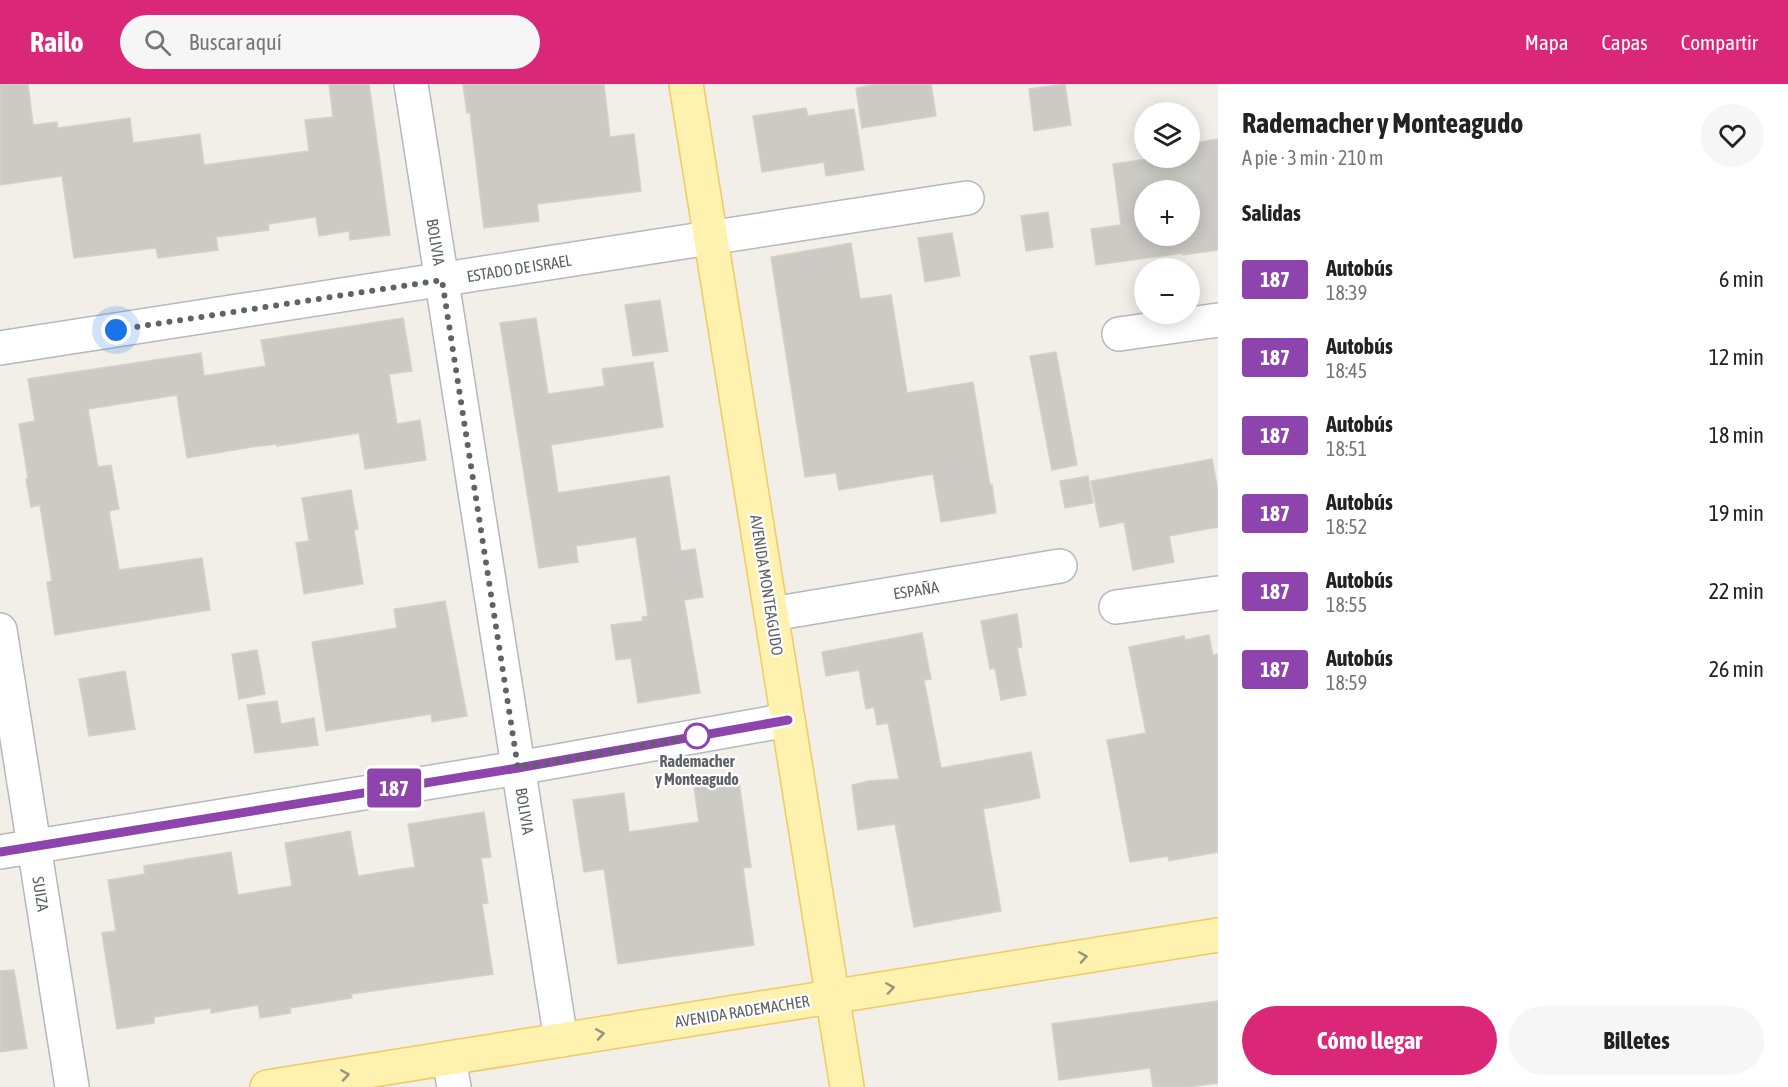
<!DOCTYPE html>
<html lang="es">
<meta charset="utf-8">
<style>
body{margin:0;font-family:"Asap Condensed",sans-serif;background:#f6f6f6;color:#222;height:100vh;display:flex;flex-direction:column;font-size:22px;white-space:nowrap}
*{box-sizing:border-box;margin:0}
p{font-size:20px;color:#767676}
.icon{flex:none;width:33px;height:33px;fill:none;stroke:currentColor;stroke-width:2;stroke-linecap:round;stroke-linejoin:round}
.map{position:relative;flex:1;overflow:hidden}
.details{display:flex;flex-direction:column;background:#fff;width:570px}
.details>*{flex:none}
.badge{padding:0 12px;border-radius:4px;font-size:21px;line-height:39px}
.controls{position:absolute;left:1134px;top:18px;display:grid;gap:12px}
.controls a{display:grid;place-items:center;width:66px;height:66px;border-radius:50%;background:#fff;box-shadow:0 3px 15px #0003;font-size:30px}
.you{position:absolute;width:30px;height:30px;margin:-15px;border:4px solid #fff;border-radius:50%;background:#1a73e8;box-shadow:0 0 0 9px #1a73e833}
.map>.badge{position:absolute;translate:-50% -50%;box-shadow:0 0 0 3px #fff}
h2{padding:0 24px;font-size:22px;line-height:54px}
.round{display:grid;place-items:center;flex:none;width:63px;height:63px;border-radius:32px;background:#f6f6f6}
.summary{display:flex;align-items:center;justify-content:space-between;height:102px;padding:0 24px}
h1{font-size:28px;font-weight:700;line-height:45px}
.primary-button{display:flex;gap:12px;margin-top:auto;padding:12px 24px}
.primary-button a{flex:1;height:69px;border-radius:36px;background:#db2777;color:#fff;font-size:24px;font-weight:700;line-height:69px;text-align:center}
.primary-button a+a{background:#f6f6f6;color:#222}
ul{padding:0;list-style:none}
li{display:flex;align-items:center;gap:18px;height:78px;padding:0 24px}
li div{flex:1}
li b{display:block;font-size:22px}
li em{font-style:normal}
li .badge{min-width:66px;font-weight:700;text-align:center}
header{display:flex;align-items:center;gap:36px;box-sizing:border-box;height:84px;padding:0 30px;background:#db2777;color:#fff}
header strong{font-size:28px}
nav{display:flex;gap:33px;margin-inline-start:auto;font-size:21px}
.search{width:420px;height:54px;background:#f6f6f6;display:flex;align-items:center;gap:15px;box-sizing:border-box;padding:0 21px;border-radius:33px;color:#767676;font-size:22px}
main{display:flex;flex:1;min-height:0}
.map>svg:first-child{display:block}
.building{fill:#cccac5;stroke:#d6d1c6;stroke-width:1.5;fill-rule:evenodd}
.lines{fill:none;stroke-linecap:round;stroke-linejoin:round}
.minor-casing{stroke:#b5b8bc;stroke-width:36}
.major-casing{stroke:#f2c960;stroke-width:36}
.minor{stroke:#fff;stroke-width:33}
.major{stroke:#fff2af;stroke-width:33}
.oneway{stroke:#979581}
.line-casing{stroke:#fff;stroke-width:14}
.line{stroke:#8e44ad;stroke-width:9}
.walk{stroke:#5f6368;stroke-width:6;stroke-dasharray:0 10.8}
.stop-dot{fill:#fff;stroke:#8e44ad;stroke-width:3}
.labels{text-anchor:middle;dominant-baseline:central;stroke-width:4.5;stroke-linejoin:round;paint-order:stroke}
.street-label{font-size:16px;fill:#5f6368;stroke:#fff}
.stop-label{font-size:16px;font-weight:bold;fill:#5f6368;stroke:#fff}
</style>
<header>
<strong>Railo</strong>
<div class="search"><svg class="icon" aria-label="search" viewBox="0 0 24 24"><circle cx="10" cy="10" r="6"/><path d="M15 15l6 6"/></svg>Buscar aquí</div>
<nav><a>Mapa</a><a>Capas</a><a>Compartir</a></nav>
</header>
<main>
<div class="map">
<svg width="1218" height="1003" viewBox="0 0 1218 1003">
<rect width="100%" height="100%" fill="#f1efe8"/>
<path class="building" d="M 0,0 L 28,0 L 33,41 L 57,38 L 58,44 L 130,34 L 133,59 L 200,50 L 204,81 L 309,67 L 305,36 L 333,33 L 329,0 L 369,0 L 390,151 L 350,156 L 349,147 L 319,152 L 316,133 L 268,140 L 269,146 L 216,153 L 218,166 L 158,174 L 156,164 L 74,174 L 62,92 L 0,101 Z
M 463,0 L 604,0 L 610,53 L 634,50 L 641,107 L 537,120 L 539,137 L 484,144 L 470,29 L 467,29 Z
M 878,0 L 931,0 L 936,32 L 862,44 L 856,4 Z
M 1065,0 L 1071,41 L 1034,47 L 1029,5 Z
M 806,24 L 808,32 L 854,25 L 864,86 L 826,92 L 824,78 L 762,88 L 753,32 Z
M 1218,55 L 1218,166 L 1183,171 L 1183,169 L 1096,181 L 1091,145 L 1121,141 L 1113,80 L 1156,74 L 1190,74 L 1190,60 ZM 1144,106 L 1190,106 L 1190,152 L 1144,152 Z
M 1048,128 L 1053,163 L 1026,167 L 1021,132 Z
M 952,149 L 960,192 L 925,198 L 918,154 Z
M 851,159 L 860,215 L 891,211 L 907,309 L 973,298 L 990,401 L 992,401 L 996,429 L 941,438 L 933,390 L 839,406 L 836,389 L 805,393 L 771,173 Z
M 660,216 L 668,267 L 633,272 L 625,221 Z
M 403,234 L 412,287 L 389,290 L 397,340 L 420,336 L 426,376 L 365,385 L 359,349 L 277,362 L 277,360 L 252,363 L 187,374 L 177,311 L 88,325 L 98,383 L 111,381 L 119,425 L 109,427 L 119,486 L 202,474 L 210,526 L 55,551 L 47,498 L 52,497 L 40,421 L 31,423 L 26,395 L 28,394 L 19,340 L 35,337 L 28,295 L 201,269 L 204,292 L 266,282 L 261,256 Z
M 536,234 L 548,310 L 605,302 L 602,285 L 653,278 L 663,343 L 551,361 L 558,409 L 669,392 L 681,467 L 695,465 L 703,513 L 684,516 L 700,609 L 638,619 L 631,574 L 616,576 L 611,541 L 643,537 L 642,533 L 648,532 L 636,453 L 576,462 L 578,478 L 539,484 L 500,239 Z
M 1056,268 L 1077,381 L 1052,386 L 1030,272 Z
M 1212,375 L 1218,407 L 1218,443 L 1169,452 L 1174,478 L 1133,486 L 1124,438 L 1100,443 L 1091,397 Z
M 1088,392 L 1093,419 L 1065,424 L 1060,397 Z
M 351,406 L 358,445 L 354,446 L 363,500 L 304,510 L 296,459 L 309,457 L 302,414 Z
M 445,517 L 467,632 L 432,638 L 431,630 L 326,647 L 312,558 L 397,544 L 394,525 Z
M 1017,530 L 1022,563 L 1017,564 L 1026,611 L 1001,616 L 995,584 L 990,585 L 981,537 Z
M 922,549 L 931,595 L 924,596 L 941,684 L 1031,668 L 1040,714 L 983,725 L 1001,827 L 914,843 L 895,740 L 858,746 L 852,701 L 869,697 L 899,695 L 888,639 L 877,641 L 874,623 L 866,625 L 859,586 L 826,592 L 822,568 Z
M 1209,551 L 1213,571 L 1218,570 L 1218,768 L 1169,777 L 1168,772 L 1130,778 L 1107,656 L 1146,649 L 1129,563 L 1184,552 L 1185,556 Z
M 257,566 L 265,610 L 239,615 L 232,570 Z
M 125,587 L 135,645 L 89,652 L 79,595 Z
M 277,617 L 281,640 L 314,634 L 318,661 L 255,669 L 247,621 Z
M 739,697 L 751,783 L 743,784 L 754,861 L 618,880 L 604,785 L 584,788 L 573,716 L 624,709 L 629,748 L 699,738 L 694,703 Z
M 484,728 L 491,773 L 481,774 L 488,819 L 482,820 L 493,890 L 351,910 L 352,914 L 290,924 L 291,929 L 260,934 L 258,921 L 211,929 L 211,924 L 154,933 L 154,939 L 117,945 L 102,849 L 116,847 L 108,796 L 145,790 L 144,782 L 231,768 L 238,811 L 292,802 L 285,759 L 350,747 L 358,792 L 415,783 L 408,740 Z
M 14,886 L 27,964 L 0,968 L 0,887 Z
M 1218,917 L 1218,999 L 1188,1003 L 1153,1003 L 1150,984 L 1059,996 L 1052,940 Z"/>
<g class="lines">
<defs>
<path id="minor" d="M 411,0 L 561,956
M 1119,250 L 1218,236
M 0,264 L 967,114
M 1116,523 L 1218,509
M 772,530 L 1060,482
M 0,546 L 72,1003
M 0,768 L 518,684 L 788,636
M 449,974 L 454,1003"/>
<path id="major" d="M 686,0 L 847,1003
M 267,1003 L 1218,851"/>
</defs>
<use href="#minor" class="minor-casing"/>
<use href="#major" class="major-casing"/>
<use href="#minor" class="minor"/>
<use href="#major" class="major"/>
</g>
<defs><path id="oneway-chevron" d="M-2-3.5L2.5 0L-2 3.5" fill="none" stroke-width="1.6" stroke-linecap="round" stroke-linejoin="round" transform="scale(1.5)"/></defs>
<g class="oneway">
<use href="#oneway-chevron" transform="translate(1083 873) rotate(-9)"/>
<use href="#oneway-chevron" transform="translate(890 904) rotate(-9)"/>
<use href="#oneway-chevron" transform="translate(600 950) rotate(-9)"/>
<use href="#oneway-chevron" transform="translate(345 991) rotate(-9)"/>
</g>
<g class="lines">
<defs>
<path id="line" d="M 0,768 L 518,684 L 788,636"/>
</defs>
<use href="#line" class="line-casing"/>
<use href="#line" class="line"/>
<path class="walk" d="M 116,246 L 442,196 L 518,684 L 697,652"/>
</g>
<circle class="stop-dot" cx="697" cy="652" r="12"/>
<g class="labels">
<g class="street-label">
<text transform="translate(436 158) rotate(81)">BOLIVIA</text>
<text transform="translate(519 184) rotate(-9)">ESTADO DE ISRAEL</text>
<text transform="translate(767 501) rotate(81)">AVENIDA MONTEAGUDO</text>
<text transform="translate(916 506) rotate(-9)">ESPAÑA</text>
<text transform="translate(525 727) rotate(81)">BOLIVIA</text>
<text transform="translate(41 810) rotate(81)">SUIZA</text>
<text transform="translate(742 927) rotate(-9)">AVENIDA RADEMACHER</text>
</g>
<g class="stop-label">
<text x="697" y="677">Rademacher<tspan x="697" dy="18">y Monteagudo</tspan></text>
</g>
</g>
</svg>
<div class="controls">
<a><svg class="icon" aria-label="layers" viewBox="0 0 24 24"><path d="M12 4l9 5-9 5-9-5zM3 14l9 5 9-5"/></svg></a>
<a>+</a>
<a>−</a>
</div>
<div class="you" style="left:116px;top:246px"></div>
<b class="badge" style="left:394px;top:704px;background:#8e44ad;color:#fff">187</b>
</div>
<section class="details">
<div class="summary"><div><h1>Rademacher y Monteagudo</h1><p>A pie · 3 min · 210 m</p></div><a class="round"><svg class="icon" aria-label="heart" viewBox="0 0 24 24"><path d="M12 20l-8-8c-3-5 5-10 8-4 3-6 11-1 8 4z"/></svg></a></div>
<h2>Salidas</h2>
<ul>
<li><span class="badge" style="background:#8e44ad;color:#fff">187</span><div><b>Autobús</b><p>18:39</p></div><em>6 min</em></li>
<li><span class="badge" style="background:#8e44ad;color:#fff">187</span><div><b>Autobús</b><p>18:45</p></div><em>12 min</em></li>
<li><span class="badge" style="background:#8e44ad;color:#fff">187</span><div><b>Autobús</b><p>18:51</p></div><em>18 min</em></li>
<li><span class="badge" style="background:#8e44ad;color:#fff">187</span><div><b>Autobús</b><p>18:52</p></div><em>19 min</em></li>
<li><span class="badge" style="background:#8e44ad;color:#fff">187</span><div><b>Autobús</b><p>18:55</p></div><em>22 min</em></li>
<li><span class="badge" style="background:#8e44ad;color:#fff">187</span><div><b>Autobús</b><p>18:59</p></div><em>26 min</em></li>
</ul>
<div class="primary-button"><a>Cómo llegar</a><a>Billetes</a></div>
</section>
</main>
